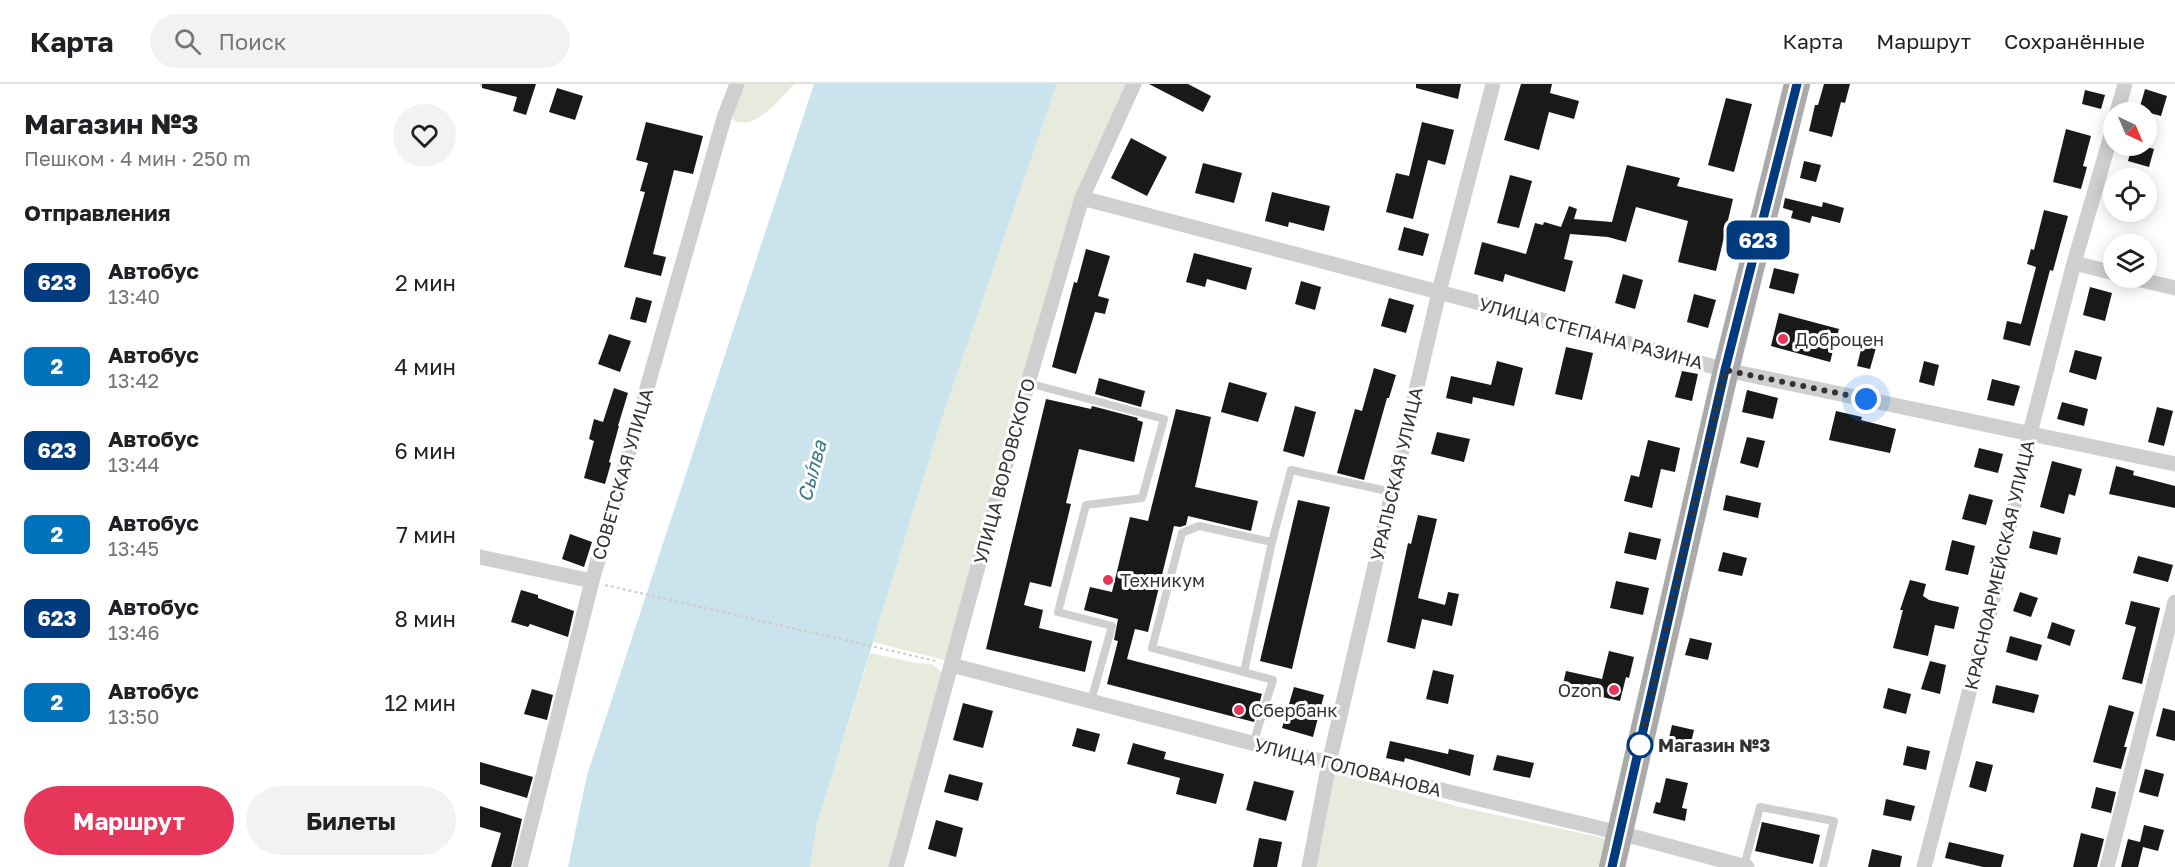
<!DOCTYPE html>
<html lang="ru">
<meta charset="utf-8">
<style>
body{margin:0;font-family:"Golos Text",sans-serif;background:#f2f2f2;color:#202124;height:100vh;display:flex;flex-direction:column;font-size:22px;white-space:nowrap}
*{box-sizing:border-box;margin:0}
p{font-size:20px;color:#757577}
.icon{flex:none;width:33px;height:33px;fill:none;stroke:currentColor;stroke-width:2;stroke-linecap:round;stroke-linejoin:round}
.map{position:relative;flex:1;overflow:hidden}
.sheet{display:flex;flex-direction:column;background:#fff;width:480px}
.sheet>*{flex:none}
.badge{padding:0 12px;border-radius:9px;font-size:21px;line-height:39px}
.needle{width:39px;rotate:136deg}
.buttons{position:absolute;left:1623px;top:18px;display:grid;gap:12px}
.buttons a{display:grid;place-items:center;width:54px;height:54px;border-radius:50%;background:#fff;box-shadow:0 3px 15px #0003;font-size:30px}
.you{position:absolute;width:30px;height:30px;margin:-15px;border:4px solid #fff;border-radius:50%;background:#1a73e8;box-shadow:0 0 0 9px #1a73e833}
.map>.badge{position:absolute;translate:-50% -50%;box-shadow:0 0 0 3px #fff}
h2{padding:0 24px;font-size:22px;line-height:54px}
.round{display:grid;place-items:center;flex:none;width:63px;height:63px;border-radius:32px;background:#f2f2f2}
.overview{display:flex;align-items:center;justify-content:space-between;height:102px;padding:0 24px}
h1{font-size:28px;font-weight:700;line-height:45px}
.action{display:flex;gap:12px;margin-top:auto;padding:12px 24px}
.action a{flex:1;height:69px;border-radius:36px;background:#e6375a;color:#fff;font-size:24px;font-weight:700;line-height:69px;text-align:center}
.action a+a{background:#f2f2f2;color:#202124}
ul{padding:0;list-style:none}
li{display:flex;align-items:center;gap:18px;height:84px;padding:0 24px}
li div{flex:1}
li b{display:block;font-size:22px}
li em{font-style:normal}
li .badge{min-width:66px;font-weight:700;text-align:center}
header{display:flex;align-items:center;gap:36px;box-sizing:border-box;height:84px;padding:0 30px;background:#fff;border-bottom:2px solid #e0e0e0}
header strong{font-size:28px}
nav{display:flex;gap:33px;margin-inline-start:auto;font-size:21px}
.search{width:420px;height:54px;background:#f2f2f2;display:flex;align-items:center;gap:15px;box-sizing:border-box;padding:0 21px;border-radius:33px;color:#757577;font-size:22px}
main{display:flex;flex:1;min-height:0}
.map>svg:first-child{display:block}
.green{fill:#e7ebde}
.water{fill:#cbe3ec}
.building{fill:#191919}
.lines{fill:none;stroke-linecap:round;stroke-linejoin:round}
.path{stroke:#ccc;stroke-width:2;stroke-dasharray:3 3;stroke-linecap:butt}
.lane{stroke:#cfcfcf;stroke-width:8}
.street{stroke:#cfcfcf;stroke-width:15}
.primary{stroke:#aaa;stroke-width:26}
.line-casing{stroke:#fff;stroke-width:14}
.line{stroke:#003b80;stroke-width:9}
.walk{stroke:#323232;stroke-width:6;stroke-dasharray:0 10.8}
.poi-dot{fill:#e6375a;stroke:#fff;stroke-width:2}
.stop-dot{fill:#fff;stroke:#003b80;stroke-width:3}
.labels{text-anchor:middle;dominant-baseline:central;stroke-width:6;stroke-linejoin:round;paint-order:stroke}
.street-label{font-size:18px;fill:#323232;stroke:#fff}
.poi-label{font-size:18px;fill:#323232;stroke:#fff;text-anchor:start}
.stop-label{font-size:18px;font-weight:bold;fill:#323232;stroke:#fff;text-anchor:start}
.water-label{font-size:20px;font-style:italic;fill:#3c7a8f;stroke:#fff}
</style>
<header>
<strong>Карта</strong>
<div class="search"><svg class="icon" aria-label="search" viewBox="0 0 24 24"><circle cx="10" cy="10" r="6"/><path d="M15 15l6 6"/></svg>Поиск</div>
<nav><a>Карта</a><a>Маршрут</a><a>Сохранённые</a></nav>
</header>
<main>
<section class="sheet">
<div class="overview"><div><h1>Магазин №3</h1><p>Пешком · 4 мин · 250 m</p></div><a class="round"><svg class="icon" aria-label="heart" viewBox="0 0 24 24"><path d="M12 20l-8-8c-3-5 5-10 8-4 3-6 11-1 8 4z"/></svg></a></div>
<h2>Отправления</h2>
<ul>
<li><span class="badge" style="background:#003b80;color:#fff">623</span><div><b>Автобус</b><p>13:40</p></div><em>2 мин</em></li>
<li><span class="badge" style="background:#0072bc;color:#fff">2</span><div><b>Автобус</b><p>13:42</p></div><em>4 мин</em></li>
<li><span class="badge" style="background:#003b80;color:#fff">623</span><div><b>Автобус</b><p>13:44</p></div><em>6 мин</em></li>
<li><span class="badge" style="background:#0072bc;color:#fff">2</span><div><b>Автобус</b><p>13:45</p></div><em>7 мин</em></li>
<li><span class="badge" style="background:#003b80;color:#fff">623</span><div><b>Автобус</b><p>13:46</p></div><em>8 мин</em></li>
<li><span class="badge" style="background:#0072bc;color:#fff">2</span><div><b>Автобус</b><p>13:50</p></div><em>12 мин</em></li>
</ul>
<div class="action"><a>Маршрут</a><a>Билеты</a></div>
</section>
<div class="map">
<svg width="1695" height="783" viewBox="0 0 1695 783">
<rect width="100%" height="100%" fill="#fff"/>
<path class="green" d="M 262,0 L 314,0 C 301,14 275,48 253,36 L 254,18 Z
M 577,0 L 649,0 C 614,96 577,191 545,287 C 514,382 493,480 468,577 L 393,558 L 461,337 Z
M 390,569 L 436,579 L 452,580 L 463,589 L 413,783 L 330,783 L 337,740 Z
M 853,688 L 980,723 L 1128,755 L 1121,783 L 835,783 Z"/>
<path class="water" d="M 334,0 L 577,0 L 461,337 L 337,740 L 330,783 L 88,783 L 107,691 Z"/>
<path class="building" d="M 2,0 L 56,0 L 46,31 L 33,27 L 37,13 L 2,4 Z
M 669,0 L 708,0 L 731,12 L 723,28 Z
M 936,0 L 981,0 L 978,15 L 936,4 Z
M 1041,0 L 1072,0 L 1070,9 L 1099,17 L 1094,35 L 1069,28 L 1059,66 L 1024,56 Z
M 1344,0 L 1370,0 L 1365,19 L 1361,18 L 1352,53 L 1329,47 L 1335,21 L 1338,21 Z
M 77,4 L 103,12 L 95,36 L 69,28 Z
M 1665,5 L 1687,12 L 1681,32 L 1659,26 Z
M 1605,6 L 1625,11 L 1621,25 L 1602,20 Z
M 1246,14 L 1272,20 L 1254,88 L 1228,81 Z
M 166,38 L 223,52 L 213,90 L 194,86 L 173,170 L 186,173 L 181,192 L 144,183 L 165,108 L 160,107 L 168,79 L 156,76 Z
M 942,38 L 974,46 L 965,81 L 948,76 L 933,135 L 906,128 L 916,89 L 929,92 Z
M 1586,45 L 1611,52 L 1603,82 L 1607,83 L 1601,105 L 1573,98 Z
M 651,54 L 687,73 L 667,112 L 631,94 Z
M 1652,62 L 1664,62 L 1674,65 L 1669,83 L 1648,77 Z
M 1324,77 L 1341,81 L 1336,98 L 1320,94 Z
M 723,79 L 762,89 L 754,119 L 715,109 Z
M 1147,81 L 1200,94 L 1197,102 L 1253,115 L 1236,187 L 1198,178 L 1208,137 L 1156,123 L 1146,158 L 1128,153 L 1090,150 L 1084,175 L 1093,177 L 1085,208 L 1025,190 L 1023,198 L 994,190 L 1002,158 L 1046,170 L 1055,139 L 1063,141 L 1064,138 L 1081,143 L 1089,122 L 1097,125 L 1094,135 L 1132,138 Z
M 1030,91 L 1052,97 L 1039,144 L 1017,139 Z
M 792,108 L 850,122 L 844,147 L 809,138 L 808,143 L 785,137 Z
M 1305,114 L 1342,123 L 1343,118 L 1364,124 L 1360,139 L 1332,132 L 1330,139 L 1311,134 L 1313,127 L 1303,124 Z
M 1564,126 L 1588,132 L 1573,187 L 1570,186 L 1550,262 L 1523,255 L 1527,237 L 1541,240 L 1556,183 L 1547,180 L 1551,165 L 1554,166 Z
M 924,143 L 949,150 L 943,172 L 918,166 Z
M 606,165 L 630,172 L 618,212 L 629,215 L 625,230 L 615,228 L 596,290 L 572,283 L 594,198 L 597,199 Z
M 714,169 L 772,184 L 766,206 L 727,195 L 725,203 L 706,198 Z
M 1294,184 L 1319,190 L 1314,210 L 1289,204 Z
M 1143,190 L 1163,196 L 1155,225 L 1135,219 Z
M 821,197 L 841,203 L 835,226 L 815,220 Z
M 1610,203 L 1632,209 L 1625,237 L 1603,231 Z
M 1214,210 L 1236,216 L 1228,244 L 1207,238 Z
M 156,213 L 172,217 L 166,239 L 150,235 Z
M 909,214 L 934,221 L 926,249 L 901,242 Z
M 1299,229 L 1359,245 L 1350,278 L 1291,262 Z
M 129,250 L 151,257 L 140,288 L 118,280 Z
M 1383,257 L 1397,260 L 1390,285 L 1377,282 Z
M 1086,263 L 1113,269 L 1102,316 L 1075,310 Z
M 1595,266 L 1622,273 L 1616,296 L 1589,288 Z
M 1017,277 L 1043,284 L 1034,322 L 993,313 L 992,320 L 966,314 L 971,292 L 1011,301 Z
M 1444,277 L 1459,281 L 1454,302 L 1439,298 Z
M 894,284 L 916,291 L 909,314 L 907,314 L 884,396 L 857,389 L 875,325 L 882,327 Z
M 1202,287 L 1218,290 L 1212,317 L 1195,313 Z
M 619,294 L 665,307 L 661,323 L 615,310 Z
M 1512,295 L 1540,302 L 1534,322 L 1507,316 Z
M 749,298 L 787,309 L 778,338 L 741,328 Z
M 134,304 L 148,309 L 138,342 L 139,342 L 129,378 L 131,379 L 125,400 L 104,394 L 114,357 L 109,355 L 114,335 L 123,338 Z
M 1267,306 L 1298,314 L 1293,335 L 1262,328 Z
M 566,315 L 611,325 L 612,322 L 658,334 L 657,336 L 663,338 L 654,378 L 599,365 L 586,419 L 591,420 L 571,503 L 550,498 L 544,521 L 563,526 L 559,544 L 612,557 L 605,588 L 506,565 Z
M 1582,318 L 1608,325 L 1604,342 L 1577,335 Z
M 815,322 L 836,328 L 824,373 L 803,367 Z
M 1677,323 L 1693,327 L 1684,362 L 1668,358 Z
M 696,325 L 731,333 L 715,403 L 778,417 L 771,447 L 708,432 L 706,441 L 700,443 L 694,442 L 668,548 L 655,545 L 647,575 L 782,610 L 774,638 L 627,600 L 638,557 L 634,556 L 638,535 L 604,526 L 610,503 L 632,508 L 650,433 L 668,437 Z
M 1356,327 L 1382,333 L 1381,336 L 1416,345 L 1410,369 L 1349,356 Z
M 957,348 L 990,355 L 984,378 L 951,370 Z
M 1267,353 L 1285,357 L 1278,384 L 1260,379 Z
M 1168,356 L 1200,364 L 1195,388 L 1181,385 L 1172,424 L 1144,417 L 1151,391 L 1159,393 Z
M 1499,364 L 1523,370 L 1518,389 L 1494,383 Z
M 1572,377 L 1602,385 L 1595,412 L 1589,410 L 1584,430 L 1560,423 Z
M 1636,382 L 1654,387 L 1653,391 L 1695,402 L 1695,424 L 1629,410 Z
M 1489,410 L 1513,416 L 1506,441 L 1482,435 Z
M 1246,411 L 1281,419 L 1278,434 L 1243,426 Z
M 818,416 L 850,423 L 812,585 L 780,577 Z
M 938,431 L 957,435 L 938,514 L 965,521 L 968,508 L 979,510 L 972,542 L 942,535 L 935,565 L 907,558 L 928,459 L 931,460 Z
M 1553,447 L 1581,454 L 1577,471 L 1549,464 Z
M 1149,448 L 1181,455 L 1176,476 L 1144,469 Z
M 90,450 L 112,458 L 104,483 L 82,475 Z
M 1472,456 L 1495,462 L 1488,491 L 1465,486 Z
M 1243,468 L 1267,474 L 1262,492 L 1238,487 Z
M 1658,472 L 1693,481 L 1688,498 L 1653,489 Z
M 1430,496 L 1446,500 L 1443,512 L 1449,516 L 1479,523 L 1474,545 L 1455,541 L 1448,572 L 1413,564 L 1423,526 L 1420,526 Z
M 1136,497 L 1169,504 L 1163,531 L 1130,524 Z
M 41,506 L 58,511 L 58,514 L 94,527 L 88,553 L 50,540 L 48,543 L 31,538 Z
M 1540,508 L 1558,514 L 1551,533 L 1533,527 Z
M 1651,517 L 1680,524 L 1662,600 L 1642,595 L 1656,543 L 1645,540 Z
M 1572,538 L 1595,546 L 1590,562 L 1567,554 Z
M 1530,552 L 1562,561 L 1557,577 L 1526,568 Z
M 1210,554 L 1232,559 L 1228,576 L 1205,571 Z
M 1129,567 L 1154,573 L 1149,594 L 1146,593 L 1140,617 L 1082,604 L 1086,587 L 1122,595 Z
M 1450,577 L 1466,581 L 1460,610 L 1441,605 Z
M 953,586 L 974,591 L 968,620 L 946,615 Z
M 1516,601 L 1559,611 L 1554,629 L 1512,619 Z
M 814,603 L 844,611 L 833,653 L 802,644 Z
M 1408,604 L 1431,610 L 1426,630 L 1403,624 Z
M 52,605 L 73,611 L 67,636 L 44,630 Z
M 483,619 L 513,627 L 503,664 L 473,656 Z
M 1629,621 L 1654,628 L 1644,663 L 1647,663 L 1641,685 L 1613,678 Z
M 1683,624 L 1695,627 L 1695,657 L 1676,652 Z
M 1192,641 L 1214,646 L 1208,671 L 1186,667 Z
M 597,644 L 620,650 L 615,668 L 592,662 Z
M 910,657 L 968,670 L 969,665 L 994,671 L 990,692 L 925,674 L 924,678 L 906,674 Z
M 653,659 L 686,668 L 684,675 L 744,690 L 736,720 L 696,710 L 700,694 L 647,680 Z
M 1427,662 L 1450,667 L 1446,686 L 1423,681 Z
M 1017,671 L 1054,679 L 1050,694 L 1013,686 Z
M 1496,677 L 1513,681 L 1506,708 L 1489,703 Z
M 0,678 L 53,693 L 47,714 L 0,700 Z
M 1665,685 L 1684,690 L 1678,713 L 1659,708 Z
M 469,690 L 503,699 L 498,717 L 464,708 Z
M 1186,694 L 1208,699 L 1202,724 L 1207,725 L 1205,737 L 1173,729 L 1176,718 L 1180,719 Z
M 774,697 L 814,707 L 806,737 L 766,726 Z
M 1616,703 L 1636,708 L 1631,729 L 1611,724 Z
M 1406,715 L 1435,722 L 1431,737 L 1403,731 Z
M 0,722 L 42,735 L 31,783 L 11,783 L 21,749 L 0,743 Z
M 456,736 L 483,744 L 476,773 L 448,765 Z
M 1282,738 L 1340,751 L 1333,780 L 1275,767 Z
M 1664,741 L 1684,746 L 1678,767 L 1663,763 L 1658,783 L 1641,783 L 1648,755 L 1660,758 Z
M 1601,749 L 1624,755 L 1617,783 L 1593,783 Z
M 779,754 L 802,758 L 797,783 L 773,783 Z
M 1469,758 L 1524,771 L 1521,783 L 1503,783 L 1465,774 Z
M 1392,765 L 1422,772 L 1420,783 L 1388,783 Z"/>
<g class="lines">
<path class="path" d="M 0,3 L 1,0
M 125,501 L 456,577"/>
<path class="lane" d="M 548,299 L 684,335 L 662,414 L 606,421 L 578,528 L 632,542 L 611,617
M 764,588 L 792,458
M 773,660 L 793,596 L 672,564 L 702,449 L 719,442 L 792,458 L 811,386 L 912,408
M 1264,782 L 1280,723 L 1354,737 L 1343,783"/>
<path class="street" d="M 1637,28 L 1645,0
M 602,114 L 959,208 L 1246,286 L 1695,380
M 1594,179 L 1634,189
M 1653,194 L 1695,204
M 0,473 L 112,497
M 471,581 L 849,679 L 1140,749 L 1267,783
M 40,783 L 112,497 L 244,34 L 257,0
M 416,783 L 548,299 L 602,114 L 654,0
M 829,783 L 849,679 L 959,208 L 1013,0
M 1444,783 L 1512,520 L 1550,349 L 1594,179 L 1634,41
M 1627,783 L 1695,518"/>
<path class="primary" d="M 1132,783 L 1246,286 L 1317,0"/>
</g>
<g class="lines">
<defs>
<path id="line" d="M 1132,783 L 1245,286 L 1317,0"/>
</defs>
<use href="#line" class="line-casing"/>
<use href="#line" class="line"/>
<path class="walk" d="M 1160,661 L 1245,286 L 1386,315"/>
</g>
<g class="poi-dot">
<circle cx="1303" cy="255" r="6"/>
<circle cx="628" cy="496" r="6"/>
<circle cx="1134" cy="606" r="6"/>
<circle cx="759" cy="626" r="6"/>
</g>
<circle class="stop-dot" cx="1160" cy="661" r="12"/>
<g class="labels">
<g class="street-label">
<text transform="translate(1111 249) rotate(15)">УЛИЦА СТЕПАНА РАЗИНА</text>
<text transform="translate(524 387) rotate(-75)">УЛИЦА ВОРОВСКОГО</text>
<text transform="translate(142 390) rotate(-74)">СОВЕТСКАЯ УЛИЦА</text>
<text transform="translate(916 390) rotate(-77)">УРАЛЬСКАЯ УЛИЦА</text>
<text transform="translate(1519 481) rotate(-77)">КРАСНОАРМЕЙСКАЯ УЛИЦА</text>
<text transform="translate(868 683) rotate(14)">УЛИЦА ГОЛОВАНОВА</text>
</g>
<g class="poi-label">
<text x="1315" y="255">Доброцен</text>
<text x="640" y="496">Техникум</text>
<text x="1122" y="606" text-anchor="end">Ozon</text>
<text x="771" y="626">Сбербанк</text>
</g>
<g class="stop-label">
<text x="1178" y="661">Магазин №3</text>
</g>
<g class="water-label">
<text transform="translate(331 387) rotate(-75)">Сы́лва</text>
</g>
</g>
</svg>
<div class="buttons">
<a><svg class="needle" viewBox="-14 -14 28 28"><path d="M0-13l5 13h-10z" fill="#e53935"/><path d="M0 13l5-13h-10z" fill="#757577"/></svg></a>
<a><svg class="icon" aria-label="locate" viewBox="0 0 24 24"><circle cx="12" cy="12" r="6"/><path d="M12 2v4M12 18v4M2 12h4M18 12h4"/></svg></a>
<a><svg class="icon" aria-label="layers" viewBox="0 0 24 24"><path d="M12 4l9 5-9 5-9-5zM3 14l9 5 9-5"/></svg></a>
</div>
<div class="you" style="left:1386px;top:315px"></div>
<b class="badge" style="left:1278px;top:156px;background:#003b80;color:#fff">623</b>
</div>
</main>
